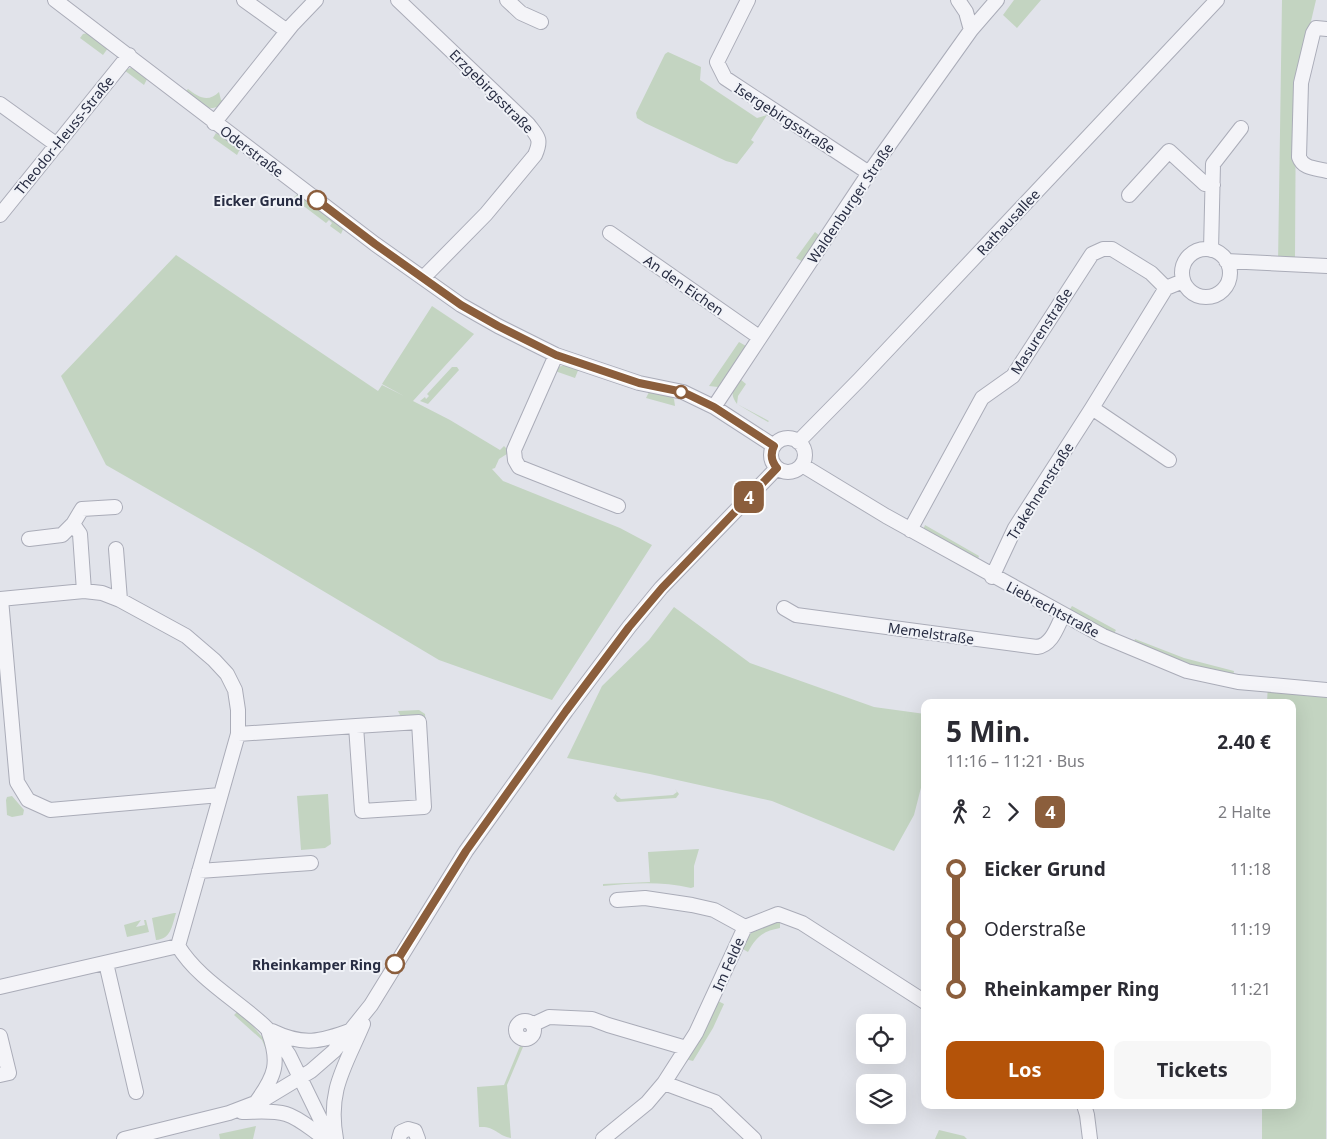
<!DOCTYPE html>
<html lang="de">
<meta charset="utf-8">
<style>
body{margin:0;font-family:"Noto Sans",sans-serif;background:#f7f7f7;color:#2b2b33;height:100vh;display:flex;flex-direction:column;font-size:19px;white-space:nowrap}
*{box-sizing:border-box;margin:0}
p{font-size:16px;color:#7c7c81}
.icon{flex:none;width:28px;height:28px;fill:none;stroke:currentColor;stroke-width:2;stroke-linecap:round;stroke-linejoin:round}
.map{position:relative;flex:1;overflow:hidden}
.sheet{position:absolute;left:921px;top:699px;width:375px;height:410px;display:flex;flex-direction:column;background:#fff;border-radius:10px;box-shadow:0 5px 20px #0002}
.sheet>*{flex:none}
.badge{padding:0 10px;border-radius:8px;font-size:18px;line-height:32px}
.fabs{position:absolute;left:856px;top:1014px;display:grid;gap:10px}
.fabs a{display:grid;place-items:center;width:50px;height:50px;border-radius:10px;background:#fff;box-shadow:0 5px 20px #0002;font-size:25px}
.map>.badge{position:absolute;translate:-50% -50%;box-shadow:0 0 0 2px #fff}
.legs{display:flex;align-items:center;gap:8px;height:55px;padding:0 25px;font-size:16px}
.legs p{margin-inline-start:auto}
.overview{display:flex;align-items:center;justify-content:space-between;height:85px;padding:0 25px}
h1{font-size:28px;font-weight:700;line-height:38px}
.cta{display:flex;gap:10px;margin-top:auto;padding:10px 25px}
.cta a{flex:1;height:58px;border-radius:10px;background:#b45309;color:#fff;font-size:20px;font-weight:700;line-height:58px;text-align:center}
.cta a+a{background:#f7f7f7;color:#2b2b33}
ul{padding:0 25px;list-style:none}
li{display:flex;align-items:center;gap:18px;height:60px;font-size:19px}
li i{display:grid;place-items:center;width:8px;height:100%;margin:0 6px;background:currentColor}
li i::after{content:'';width:12px;height:12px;margin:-6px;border:4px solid;border-radius:50%;background:#fff}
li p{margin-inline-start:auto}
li:first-child i{background:linear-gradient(#0000 50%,currentColor 0)}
li:last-child i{background:linear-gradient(currentColor 50%,#0000 0)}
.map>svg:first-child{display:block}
.green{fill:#c3d4c1}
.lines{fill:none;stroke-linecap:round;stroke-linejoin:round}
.minor-casing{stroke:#aaacb8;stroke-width:16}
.minor{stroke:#f4f4f8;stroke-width:14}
.line-1-casing{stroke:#fff;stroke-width:11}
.line-1{stroke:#8b5e3c;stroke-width:8}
.stop-1-dot{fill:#fff;stroke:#8b5e3c;stroke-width:2.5}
.labels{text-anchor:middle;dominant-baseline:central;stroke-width:4;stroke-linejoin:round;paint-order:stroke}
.street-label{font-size:14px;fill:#282d43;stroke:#f0f2f7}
.stop-label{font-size:14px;font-weight:bold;fill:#282d43;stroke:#f0f2f7;text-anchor:end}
</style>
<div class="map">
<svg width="1327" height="1139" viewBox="0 0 1327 1139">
<rect width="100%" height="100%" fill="#e1e3ea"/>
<path class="green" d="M 1014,0 L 1041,0 L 1017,28 L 1003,15 Z
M 1282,0 L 1316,0 L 1296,85 L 1295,257 L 1288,265 L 1278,264 Z
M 88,33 L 108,48 L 103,55 L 80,38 L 83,34 Z
M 668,52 L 701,67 L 700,80 L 757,118 L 767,115 L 751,140 L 754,142 L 737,164 L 726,161 L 645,123 L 637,118 L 636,113 L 665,54 Z
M 131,68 L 135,68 L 147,79 L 144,85 L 124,70 Z
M 188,89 C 198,97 208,103 219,92 L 221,100 L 227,101 C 208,116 202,104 185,92 Z
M 216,133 L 224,138 L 226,136 L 240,149 L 237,155 L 213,138 Z
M 299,193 L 344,227 L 341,234 L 330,226 L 332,223 L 329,220 L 326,223 L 293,198 Z
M 815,232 L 820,236 L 803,262 L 796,258 Z
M 176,255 L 378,391 L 382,385 L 404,396 L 382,384 L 432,306 L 474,334 L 413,401 L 450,420 L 500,450 L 504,446 L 510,452 L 499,459 L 495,468 L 492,469 L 503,481 L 620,528 L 652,545 L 552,700 L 439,660 L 256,551 L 106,465 L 61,376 Z
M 739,342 L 746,346 L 718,387 L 709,386 Z
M 565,365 L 579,368 L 575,378 L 555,371 L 558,367 Z
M 452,367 L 457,367 L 459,370 L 428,404 L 420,401 L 425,397 L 426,399 L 429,396 L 427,394 Z
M 740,379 L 746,384 L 738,396 L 737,404 L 769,421 L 768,422 L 737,404 C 729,393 733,390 740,379 Z
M 649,392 L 672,397 L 674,399 L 675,406 L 646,398 Z
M 925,525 L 979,556 L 977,561 L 923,530 Z
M 1072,606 L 1116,630 L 1113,635 L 1068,612 Z
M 674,607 L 750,663 L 874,707 L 925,714 L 924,776 L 914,815 L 894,851 L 772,801 L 650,774 L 567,758 L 602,686 L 649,640 Z
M 1135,639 L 1184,658 L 1234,671 L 1233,676 L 1193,667 L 1133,645 Z
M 1268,684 L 1327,690 L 1326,1139 L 1262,1139 L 1262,1105 L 1292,1105 L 1292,702 L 1267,702 Z
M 419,710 L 425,714 L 427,737 L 424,736 L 402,719 L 398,711 Z
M 675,789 L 679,794 L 676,798 L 617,802 L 613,798 L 617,792 L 616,795 L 621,799 L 673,795 L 677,792 Z
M 328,794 L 331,844 L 325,848 L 301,850 L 297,796 Z
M 12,796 L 24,810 L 23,815 L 12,817 L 7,815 L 6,800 L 7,797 Z
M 699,849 L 694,866 L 694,887 L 691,888 C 661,881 633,883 603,886 L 603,884 L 650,882 L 648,852 Z
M 174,913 L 176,913 C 172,926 171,939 156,940 L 152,918 Z
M 141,920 L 136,927 L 145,925 L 144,920 L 146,920 L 149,932 L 127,937 L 124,925 Z
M 780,921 L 780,928 C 763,931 756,937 748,952 L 741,948 C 752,928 758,926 780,921 Z
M 718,1001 L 724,1004 L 713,1028 L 693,1061 L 685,1059 Z
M 239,1010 L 269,1045 L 268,1067 L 267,1052 L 262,1040 L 234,1015 Z
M 520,1046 L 523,1047 L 507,1085 L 511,1138 C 496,1135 496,1126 479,1127 L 477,1087 L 504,1085 Z
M 256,1126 L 253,1139 L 220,1139 L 219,1134 Z
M 939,1130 L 964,1136 L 967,1139 L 935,1139 Z"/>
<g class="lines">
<defs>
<path id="minor" d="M 55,0 L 375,244 L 461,305 L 498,326 L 556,355 L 639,383 L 683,392 L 714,407 L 774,446
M 244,0 L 287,31
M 398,0 L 528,124 C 538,137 542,139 535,155 L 486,214 L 424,277
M 507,0 L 521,13 L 541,22
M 748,0 L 717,62 L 725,78 L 869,173
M 1327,29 L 1316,28 L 1313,33 L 1301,83 L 1299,157 C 1303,169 1316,168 1327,171
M 971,30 L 997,0
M 0,104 L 57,145
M 214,123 L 292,25 L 316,0
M 1129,195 L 1169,151 L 1205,184 L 1213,185
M 0,215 L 129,55
M 610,233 L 759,337
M1182 273a24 24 0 1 1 48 0a24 24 0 1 1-48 0Z
M 1211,250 L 1213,164 L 1241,128
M 1226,261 L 1327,266
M 556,355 L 514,450 L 515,460 L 519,467 L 618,506
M 714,407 L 869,173 L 971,30 L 966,12 L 958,0
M 1092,408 L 1169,460
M771 455a17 17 0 1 1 34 0a17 17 0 1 1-34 0Z
M 798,442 L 860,379 L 1217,0
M 802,465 L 886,516 L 1103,636 L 1187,671 L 1238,682 L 1327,690
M 910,530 L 982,398 L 1013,376 L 1092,254 L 1103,249 L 1112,249 L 1151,273 L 1166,288
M 29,539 L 62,535 L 73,524
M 116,549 L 120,600
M 992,577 L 1015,528 L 1092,408 L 1166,288 L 1183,281
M 84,591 L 80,534 L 73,524 L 82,509 L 115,507
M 0,599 L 84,591 L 102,593 L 120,600 L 186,636 L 214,660 L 227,674 L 235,690 L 238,710 L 238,734 L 178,946 C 205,990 261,1010 289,1055 L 330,1139
M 1,599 L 17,782 L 28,800 L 50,810 L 220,795
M 784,608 L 796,615 L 1037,647 C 1052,645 1057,627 1063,615
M 238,734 L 356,726 L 362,811 L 424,807 L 419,722 L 356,726
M 199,871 L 311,863
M 617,900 L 645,898 L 692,905 L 714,910 L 745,927
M 106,963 L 136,1092
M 0,987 L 178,946
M516 1030a9 9 0 1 1 18 0a9 9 0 1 1-18 0Z
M 532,1025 L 549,1017 L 592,1019 L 608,1025 L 686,1048
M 272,1031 C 303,1046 320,1042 352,1030
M 0,1036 L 9,1073 L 0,1075
M 664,1083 L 715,1102 L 754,1139
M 257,1101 C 275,1076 280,1063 269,1033
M 1084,1105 L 1087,1115 L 1090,1139
M 242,1112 C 256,1112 272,1110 286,1114 C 300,1118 313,1131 326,1139
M 124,1139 L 229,1113 L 263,1100 L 311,1071 L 334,1051 L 371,1005 L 466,851 L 566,711 L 629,627 L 661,588 L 777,468
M 336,1139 C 327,1090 345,1067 363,1024
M 399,1139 L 401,1132 L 408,1129 L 415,1131 L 418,1139
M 603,1139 L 647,1103 L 664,1083 L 696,1033 L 745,927 L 778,914 L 802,923 L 925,1002"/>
</defs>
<use href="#minor" class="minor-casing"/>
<use href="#minor" class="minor"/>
</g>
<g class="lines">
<defs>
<path id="line-1" d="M 317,200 L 375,244 L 461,305 L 498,326 L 556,355 L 639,383 L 683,392 L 714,407 L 774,446 C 770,454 771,461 777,468 L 662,588 L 629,627 L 566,711 L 466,851 L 395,964"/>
</defs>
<use href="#line-1" class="line-1-casing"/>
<use href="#line-1" class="line-1"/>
</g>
<g class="stop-1-dot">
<circle cx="317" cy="200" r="9"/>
<circle cx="681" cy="392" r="6"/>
<circle cx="395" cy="964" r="9"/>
</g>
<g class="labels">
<g class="street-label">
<text transform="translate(492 91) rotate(45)">Erzgebirgsstraße</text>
<text transform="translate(785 118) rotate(33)">Isergebirgsstraße</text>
<text transform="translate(64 135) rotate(-51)">Theodor-Heuss-Straße</text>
<text transform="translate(252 151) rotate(37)">Oderstraße</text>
<text transform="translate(850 203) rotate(-56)">Waldenburger Straße</text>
<text transform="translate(1008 222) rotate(-47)">Rathausallee</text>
<text transform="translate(684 285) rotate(35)">An den Eichen</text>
<text transform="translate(1041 331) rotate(-57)">Masurenstraße</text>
<text transform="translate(1040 491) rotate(-58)">Trakehnenstraße</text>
<text transform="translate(1053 609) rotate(28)">Liebrechtstraße</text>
<text transform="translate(931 633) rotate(8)">Memelstraße</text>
<text transform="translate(728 964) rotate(-66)">Im Felde</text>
</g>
<g class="stop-label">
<text x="303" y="200">Eicker Grund</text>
<text x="381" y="964">Rheinkamper Ring</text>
</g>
</g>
</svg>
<div class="fabs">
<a><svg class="icon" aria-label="locate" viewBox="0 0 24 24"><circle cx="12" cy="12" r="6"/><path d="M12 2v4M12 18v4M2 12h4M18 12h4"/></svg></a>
<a><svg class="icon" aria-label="layers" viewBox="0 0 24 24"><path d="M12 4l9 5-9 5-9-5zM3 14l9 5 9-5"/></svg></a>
</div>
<b class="badge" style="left:749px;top:497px;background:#8b5e3c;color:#fff">4</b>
<section class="sheet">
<div class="overview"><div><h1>5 Min.</h1><p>11:16 – 11:21 · Bus</p></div><b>2.40 €</b></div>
<div class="legs"><svg class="icon" aria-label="walk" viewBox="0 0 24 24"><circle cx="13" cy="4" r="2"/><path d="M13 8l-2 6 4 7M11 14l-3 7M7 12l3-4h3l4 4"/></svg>2<svg class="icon" aria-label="forward" viewBox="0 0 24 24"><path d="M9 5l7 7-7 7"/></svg><b class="badge" style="background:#8b5e3c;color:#fff">4</b><p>2 Halte</p></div>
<ul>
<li><i style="color:#8b5e3c"></i><b>Eicker Grund</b><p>11:18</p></li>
<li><i style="color:#8b5e3c"></i><span>Oderstraße</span><p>11:19</p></li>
<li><i style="color:#8b5e3c"></i><b>Rheinkamper Ring</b><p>11:21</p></li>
</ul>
<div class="cta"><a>Los</a><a>Tickets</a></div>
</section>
</div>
